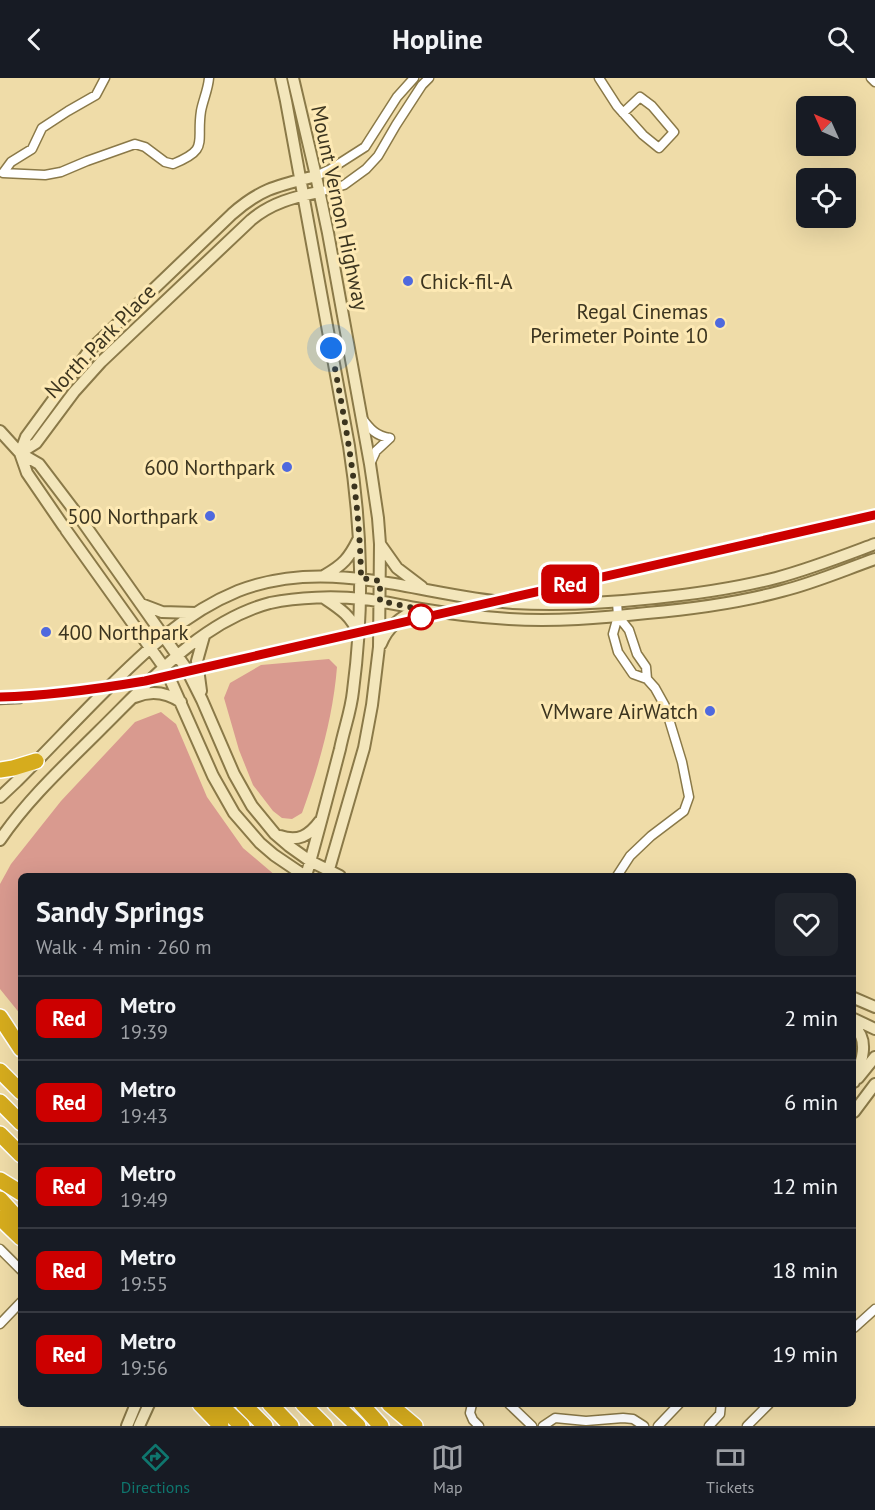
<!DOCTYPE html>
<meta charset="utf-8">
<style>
body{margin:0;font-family:"PT Sans",sans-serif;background:#20242c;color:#f1f3f6;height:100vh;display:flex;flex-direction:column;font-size:22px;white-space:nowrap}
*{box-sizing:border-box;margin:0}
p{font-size:20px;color:#9ea1a6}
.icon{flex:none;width:33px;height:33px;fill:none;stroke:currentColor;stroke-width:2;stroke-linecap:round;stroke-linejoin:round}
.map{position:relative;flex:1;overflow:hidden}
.panel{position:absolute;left:18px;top:795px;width:838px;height:534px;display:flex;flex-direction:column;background:#171b24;border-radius:9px;box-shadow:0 6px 24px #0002}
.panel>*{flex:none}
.badge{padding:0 12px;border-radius:9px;font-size:21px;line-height:39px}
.needle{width:39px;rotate:315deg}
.tools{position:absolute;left:796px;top:18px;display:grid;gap:12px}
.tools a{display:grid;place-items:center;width:60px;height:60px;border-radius:9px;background:#171b24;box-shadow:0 6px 24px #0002;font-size:30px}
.you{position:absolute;width:30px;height:30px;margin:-15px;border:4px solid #fff;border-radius:50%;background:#1a73e8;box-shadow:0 0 0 9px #1a73e833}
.map>.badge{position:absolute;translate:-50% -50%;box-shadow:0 0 0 3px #fff}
.round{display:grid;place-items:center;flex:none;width:63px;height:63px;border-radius:9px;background:#20242c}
.summary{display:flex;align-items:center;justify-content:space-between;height:102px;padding:0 18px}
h1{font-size:28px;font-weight:700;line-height:45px}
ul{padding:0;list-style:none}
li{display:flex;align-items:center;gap:18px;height:84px;padding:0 18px;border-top:2px solid #363941}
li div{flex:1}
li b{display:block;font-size:22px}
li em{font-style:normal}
li .badge{min-width:66px;font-weight:700;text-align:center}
header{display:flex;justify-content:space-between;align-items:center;height:78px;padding:0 18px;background:#171b24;font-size:27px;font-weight:700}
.tabs{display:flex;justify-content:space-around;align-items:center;height:84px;border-top:2px solid #363941;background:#171b24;font-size:16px;color:#9ea1a6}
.tabs a{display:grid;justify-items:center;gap:3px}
.tabs .current{color:#0f766e}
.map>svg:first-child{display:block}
.green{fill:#d99a8f}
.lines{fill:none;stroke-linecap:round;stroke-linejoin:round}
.street-casing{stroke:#8a7948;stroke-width:11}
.secondary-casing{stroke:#8a7948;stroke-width:14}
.highway-casing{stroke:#fff;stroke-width:18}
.street{stroke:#fff;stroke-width:8}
.secondary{stroke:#f3e6bb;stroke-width:10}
.highway{stroke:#d6ac1d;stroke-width:15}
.rail-casing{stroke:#827655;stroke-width:4.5}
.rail{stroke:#fde9b4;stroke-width:2;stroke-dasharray:7;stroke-linecap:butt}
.line-casing{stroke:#fff;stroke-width:14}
.line{stroke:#c00;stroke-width:9}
.walk{stroke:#3b341f;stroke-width:6;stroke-dasharray:0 10.8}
.poi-dot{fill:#4f69de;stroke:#fde9b4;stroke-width:2}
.stop-dot{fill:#fff;stroke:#c00;stroke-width:3}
.labels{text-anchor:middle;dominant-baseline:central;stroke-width:6;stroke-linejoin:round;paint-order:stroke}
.street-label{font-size:21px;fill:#3b341f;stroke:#fde9b4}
.poi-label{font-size:21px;fill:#3b341f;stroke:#fde9b4;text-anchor:end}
</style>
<header><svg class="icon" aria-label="back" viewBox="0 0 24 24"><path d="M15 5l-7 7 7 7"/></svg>Hopline<svg class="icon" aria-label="search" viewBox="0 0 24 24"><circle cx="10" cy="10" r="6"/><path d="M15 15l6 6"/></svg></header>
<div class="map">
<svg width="875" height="1348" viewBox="0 0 875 1348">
<rect width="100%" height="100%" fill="#efdca8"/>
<path class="green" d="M 329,581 L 337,589 C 333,639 319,688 302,735 L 292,741 L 282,740 L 273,733 L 253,707 L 239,672 L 224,620 L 230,605 L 261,587 Z
M 161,634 L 176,646 L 207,719 L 243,770 L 276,798 L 21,798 L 21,937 L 0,911 L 0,806 L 11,786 L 61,723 L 135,644 Z"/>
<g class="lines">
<defs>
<path id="street" d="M 105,0 L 96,17 L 68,33 L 42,50 L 32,71 L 11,84 L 3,95 L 45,97 L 61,94 L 87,83 L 135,66 L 145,69 L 165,84 L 173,86 C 210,71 196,65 201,33 C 203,22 208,12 209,0
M 599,0 L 617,28 L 643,57 L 659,70 L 674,54 L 652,28 L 640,19 L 623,35
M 871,0 L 875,4
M 316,98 L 329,92 L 365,69 L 397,19 L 414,0
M 319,114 L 344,107 L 366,91 L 378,78 L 396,47 L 422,7 L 429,0
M 362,340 C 370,351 376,358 390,360
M 370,386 L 376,373 L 390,360
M 617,524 L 618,538 L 629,552 L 637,576 L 646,589 L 647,601 L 655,610 L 665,628 L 682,684 L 689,719 L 684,733 L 651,758 L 630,778 L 617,798
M 618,538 L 613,556 L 618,574 L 633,596 L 647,601
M 0,1171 L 21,1192
M 0,1246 L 21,1224
M 854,1250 L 875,1231
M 472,1326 L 470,1335 L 473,1342 L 479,1348
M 509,1326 L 532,1348
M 543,1348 L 555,1340 L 586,1343 L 623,1340 L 633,1341 L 644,1348
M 658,1348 L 679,1326
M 709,1348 L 720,1336 L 721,1326
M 747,1348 L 769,1326"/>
<path id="secondary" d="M 281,0 L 286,23 L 349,368 C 362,452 364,529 353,613 C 351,633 344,651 340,671 C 329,713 318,756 306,798
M 293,0 L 316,98 L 328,155 L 370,386 L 378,440 L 380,466 L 379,569 L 372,627 L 364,670 L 327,798
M 0,353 L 20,375 L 27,395 L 64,449
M 20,375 L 26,359 L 89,273 L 232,136 C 261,110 280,107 316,98
M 20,375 L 36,365 L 74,314 L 101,284 L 251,142 C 271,125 294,119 319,114
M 20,375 L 39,386 L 77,436
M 80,440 L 186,590 L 202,622 L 234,696 L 252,728 L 275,756 L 289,768 L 310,783 L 340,798
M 66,452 L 166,592 L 213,698 L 234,735 L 260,765 L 274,777 L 305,798
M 380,466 L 397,490 L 422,509
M 325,497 C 343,487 349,480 358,462
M 324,520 C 339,530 352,538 358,556
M 141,526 L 162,534 L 196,535
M 381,566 C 388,548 401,538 419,531
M 201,613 L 197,583 L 204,558
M 135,619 C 151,612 166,614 181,624
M 0,719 L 17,703 C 46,674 74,644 103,615 C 143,575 184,535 238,513 C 330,477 420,518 513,525 C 561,528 608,525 655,520 C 696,516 737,510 776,500 C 810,491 843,478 875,466
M 280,758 C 298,764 309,758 320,743
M 0,762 C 28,721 64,688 99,653 C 148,605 201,543 270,525 C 298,519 335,518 363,521 C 383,523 402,528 421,531 C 450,536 480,539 509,541 C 555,544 601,540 647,535 C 692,531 738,525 782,513 C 814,505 844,492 875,481
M 854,920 L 875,929
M 854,941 L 875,951
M 854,949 C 871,962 860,988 854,1004
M 858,1000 L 875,979
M 854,1034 L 875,1006
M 127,1348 L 136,1326
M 139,1348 L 149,1326"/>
<path id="highway" d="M 0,692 L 13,690 L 36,683
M 0,939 L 21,971
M 0,993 L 21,1014
M 0,1024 L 21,1045
M 0,1056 L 21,1077
M 0,1102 L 21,1115
M 0,1121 L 21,1144
M 0,1140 L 21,1160
M 200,1326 L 221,1348
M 219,1326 L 242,1348
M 243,1326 L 265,1348
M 270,1326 L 291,1348
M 303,1326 L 325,1348
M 335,1326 L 358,1348
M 361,1326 L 381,1348
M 389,1326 L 415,1348"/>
</defs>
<use href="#street" class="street-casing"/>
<use href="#secondary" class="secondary-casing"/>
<use href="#highway" class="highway-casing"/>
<use href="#street" class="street"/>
<use href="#secondary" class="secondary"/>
<use href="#highway" class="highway"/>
<defs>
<path id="rail" d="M 0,625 L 21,624"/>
</defs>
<use href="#rail" class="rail-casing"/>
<use href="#rail" class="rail"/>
</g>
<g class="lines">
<defs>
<path id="line" d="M 0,619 C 49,618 97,611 145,603 L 875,437"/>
</defs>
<use href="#line" class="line-casing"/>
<use href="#line" class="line"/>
<path class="walk" d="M 331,270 C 346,347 360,422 361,500 L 380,503 L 380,523 L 419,531 L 421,539"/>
</g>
<g class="poi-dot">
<circle cx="408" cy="203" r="6"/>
<circle cx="720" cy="245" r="6"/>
<circle cx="287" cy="389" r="6"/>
<circle cx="210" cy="438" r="6"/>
<circle cx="46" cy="554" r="6"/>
<circle cx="710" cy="633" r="6"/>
</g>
<circle class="stop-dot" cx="421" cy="539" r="12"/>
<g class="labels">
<g class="street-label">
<text transform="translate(340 130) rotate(78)">Mount Vernon Highway</text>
<text transform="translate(100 263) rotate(-46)">North Park Place</text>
</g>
<g class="poi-label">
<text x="420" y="203" text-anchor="start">Chick-fil-A</text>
<text x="708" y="233">Regal Cinemas<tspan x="708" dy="24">Perimeter Pointe 10</tspan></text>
<text x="275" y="389">600 Northpark</text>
<text x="198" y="438">500 Northpark</text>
<text x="58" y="554" text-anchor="start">400 Northpark</text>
<text x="698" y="633">VMware AirWatch</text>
</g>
</g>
</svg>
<div class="tools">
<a><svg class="needle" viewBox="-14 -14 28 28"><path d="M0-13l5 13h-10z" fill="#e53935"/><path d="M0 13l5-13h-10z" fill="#9ea1a6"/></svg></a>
<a><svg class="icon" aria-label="locate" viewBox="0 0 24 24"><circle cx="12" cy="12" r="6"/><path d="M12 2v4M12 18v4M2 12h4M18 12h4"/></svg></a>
</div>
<div class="you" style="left:331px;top:270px"></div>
<b class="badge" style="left:570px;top:506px;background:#c00;color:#fff">Red</b>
<section class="panel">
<div class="summary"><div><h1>Sandy Springs</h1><p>Walk · 4 min · 260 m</p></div><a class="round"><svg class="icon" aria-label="heart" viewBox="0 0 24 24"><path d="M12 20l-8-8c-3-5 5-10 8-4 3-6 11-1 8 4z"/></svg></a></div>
<ul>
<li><span class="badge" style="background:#c00;color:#fff">Red</span><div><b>Metro</b><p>19:39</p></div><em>2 min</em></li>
<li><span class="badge" style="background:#c00;color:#fff">Red</span><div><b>Metro</b><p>19:43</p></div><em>6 min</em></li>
<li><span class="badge" style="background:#c00;color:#fff">Red</span><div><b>Metro</b><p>19:49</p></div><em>12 min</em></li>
<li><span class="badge" style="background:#c00;color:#fff">Red</span><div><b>Metro</b><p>19:55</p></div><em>18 min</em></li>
<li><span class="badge" style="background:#c00;color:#fff">Red</span><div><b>Metro</b><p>19:56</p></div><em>19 min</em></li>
</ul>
</section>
</div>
<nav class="tabs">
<a class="current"><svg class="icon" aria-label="directions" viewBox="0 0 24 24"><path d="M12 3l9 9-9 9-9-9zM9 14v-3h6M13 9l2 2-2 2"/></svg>Directions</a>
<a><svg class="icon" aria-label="map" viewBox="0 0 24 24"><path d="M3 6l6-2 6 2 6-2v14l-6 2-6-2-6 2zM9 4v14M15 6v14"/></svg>Map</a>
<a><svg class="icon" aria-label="tickets" viewBox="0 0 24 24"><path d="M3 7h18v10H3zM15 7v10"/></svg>Tickets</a>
</nav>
